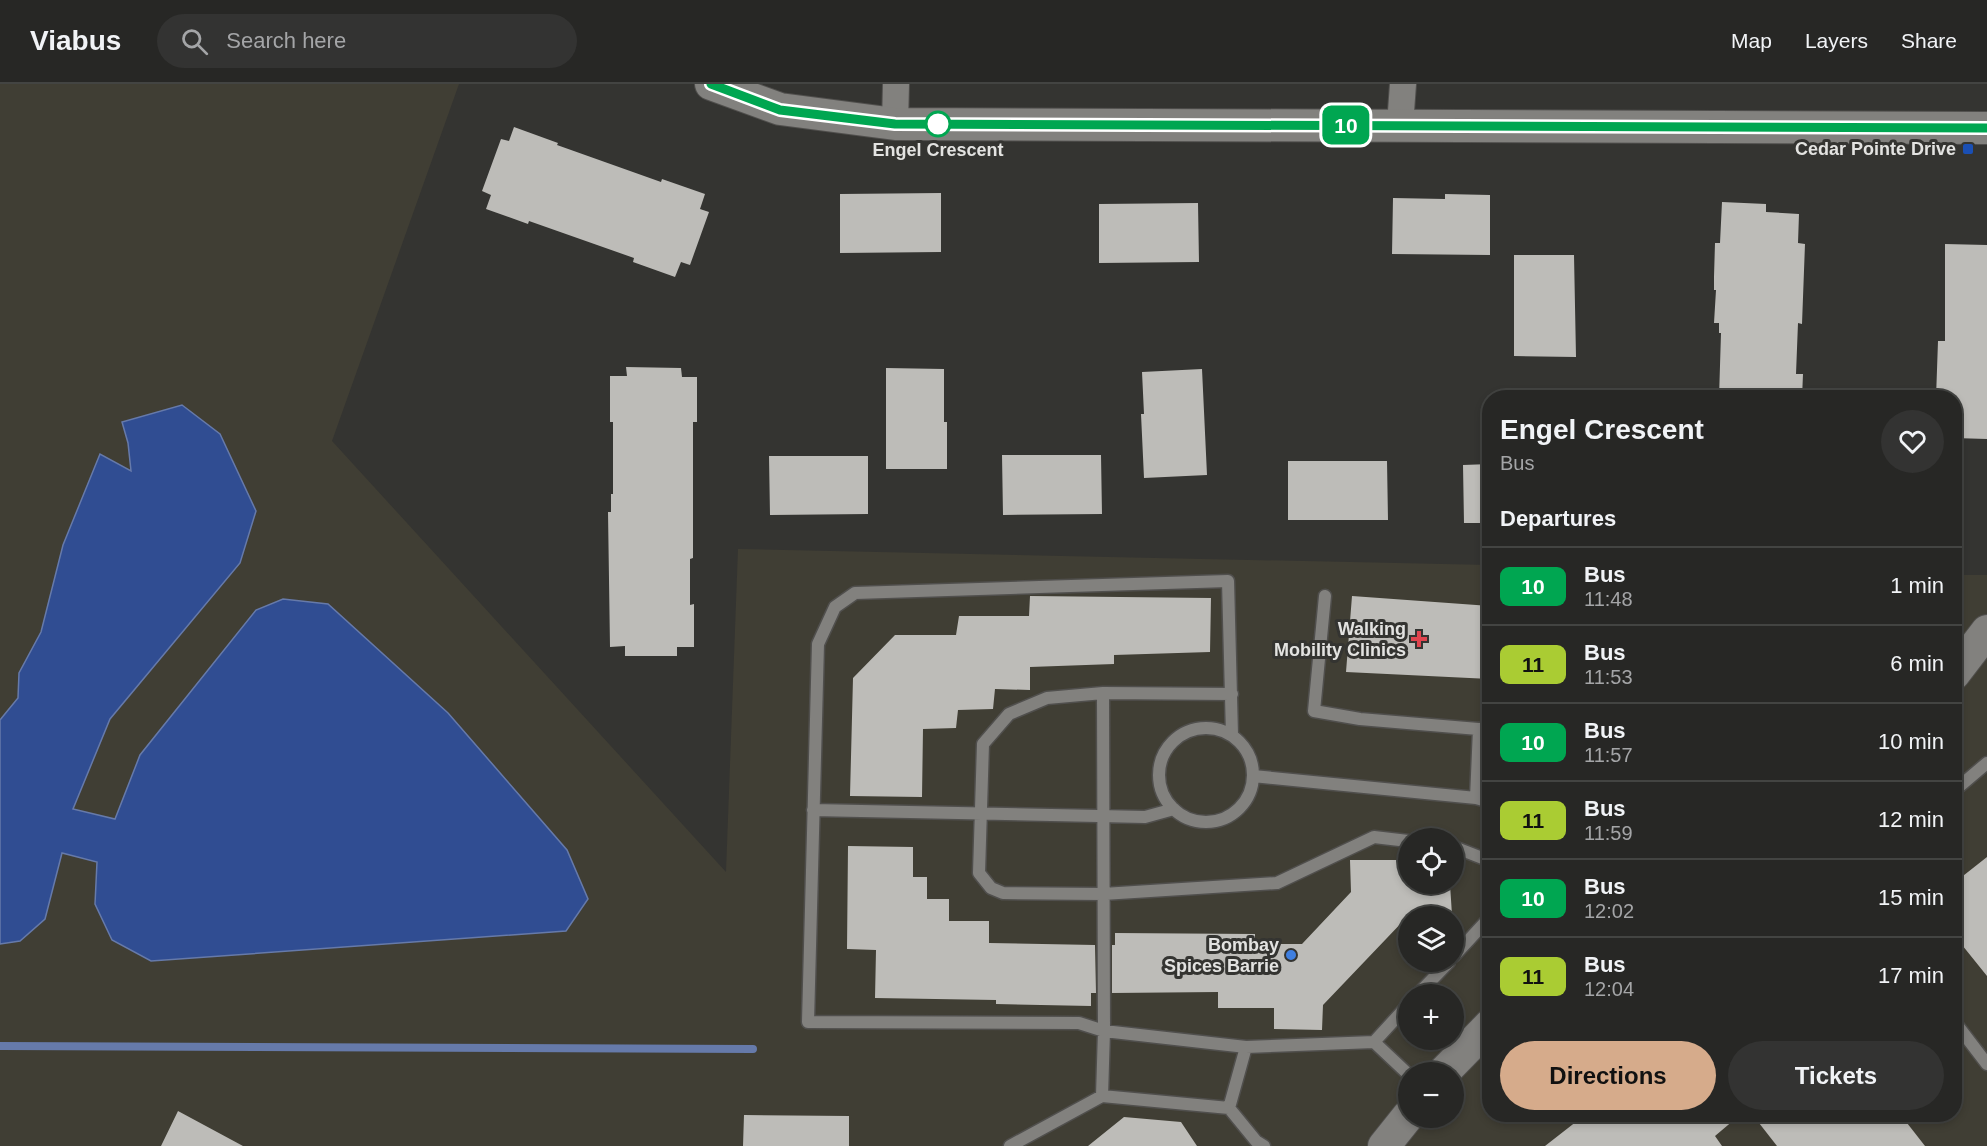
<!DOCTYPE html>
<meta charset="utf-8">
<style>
body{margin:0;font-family:Arial,sans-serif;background:#333332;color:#f1f3f6;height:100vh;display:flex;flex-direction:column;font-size:22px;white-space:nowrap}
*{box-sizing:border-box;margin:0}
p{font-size:20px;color:#a4a5a7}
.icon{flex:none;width:33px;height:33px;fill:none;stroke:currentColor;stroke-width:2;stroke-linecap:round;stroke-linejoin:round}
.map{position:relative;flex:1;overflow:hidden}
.panel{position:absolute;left:1482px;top:306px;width:480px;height:732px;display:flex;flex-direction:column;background:#272725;border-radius:24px;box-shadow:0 3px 9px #0003,0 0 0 2px #434442}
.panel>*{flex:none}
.badge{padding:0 12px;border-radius:9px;font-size:21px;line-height:39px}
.tools{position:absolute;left:1398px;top:744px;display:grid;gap:12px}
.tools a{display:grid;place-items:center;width:66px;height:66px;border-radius:50%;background:#272725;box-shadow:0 3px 9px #0003,0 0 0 2px #434442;font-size:30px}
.map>.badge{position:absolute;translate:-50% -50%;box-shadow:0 0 0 3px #fff}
h2{padding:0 18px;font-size:22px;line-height:54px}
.round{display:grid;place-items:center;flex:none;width:63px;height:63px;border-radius:32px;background:#333332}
.overview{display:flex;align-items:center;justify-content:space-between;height:102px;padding:0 18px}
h1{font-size:28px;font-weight:800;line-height:45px}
.action{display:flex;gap:12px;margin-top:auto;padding:12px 18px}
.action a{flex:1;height:69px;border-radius:36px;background:#d6ab8b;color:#111;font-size:24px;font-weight:800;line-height:69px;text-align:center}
.action a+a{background:#333332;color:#f1f3f6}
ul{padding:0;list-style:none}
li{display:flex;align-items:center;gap:18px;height:78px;padding:0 18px;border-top:2px solid #434442}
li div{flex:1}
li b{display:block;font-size:22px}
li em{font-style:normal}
li .badge{min-width:66px;font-weight:700;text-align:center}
header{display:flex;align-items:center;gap:36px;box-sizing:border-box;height:84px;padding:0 30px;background:#272725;border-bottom:2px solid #434442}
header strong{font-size:28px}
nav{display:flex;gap:33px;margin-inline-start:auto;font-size:21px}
.search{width:420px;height:54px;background:#333332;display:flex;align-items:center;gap:15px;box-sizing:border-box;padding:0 21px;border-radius:33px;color:#a4a5a7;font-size:22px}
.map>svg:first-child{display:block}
.built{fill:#403e34;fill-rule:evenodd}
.water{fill:#304d92;stroke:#667aaa;stroke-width:1.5}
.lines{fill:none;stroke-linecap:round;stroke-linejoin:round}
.stream{stroke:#667aaa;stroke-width:8}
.building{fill:#bdbcb8}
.service-casing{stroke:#504f4d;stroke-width:15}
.minor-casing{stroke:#504f4d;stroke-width:28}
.tertiary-casing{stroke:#504f4d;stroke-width:34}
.service{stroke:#82817e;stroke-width:12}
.minor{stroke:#82817e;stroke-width:26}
.tertiary{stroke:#82817e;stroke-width:32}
.line-casing{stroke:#fff;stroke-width:14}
.line{stroke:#00a651;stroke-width:9}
.stop-dot{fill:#fff;stroke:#00a651;stroke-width:3}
.transit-dot{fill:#1a4fb4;stroke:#343431;stroke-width:2}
.health-dot{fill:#e0444e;stroke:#343431;stroke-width:2}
.shop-dot{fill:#3f7fe0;stroke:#343431;stroke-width:2}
.labels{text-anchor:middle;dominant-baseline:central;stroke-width:6;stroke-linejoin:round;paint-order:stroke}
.poi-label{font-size:18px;font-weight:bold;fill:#e3e3e1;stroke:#343431;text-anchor:end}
.stop-label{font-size:18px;font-weight:bold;fill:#e3e3e1;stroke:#343431}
</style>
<header>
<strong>Viabus</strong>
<div class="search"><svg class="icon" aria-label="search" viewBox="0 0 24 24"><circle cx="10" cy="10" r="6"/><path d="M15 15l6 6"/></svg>Search here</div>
<nav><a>Map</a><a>Layers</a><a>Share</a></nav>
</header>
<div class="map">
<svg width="1987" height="1062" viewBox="0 0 1987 1062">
<rect width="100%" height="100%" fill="#343431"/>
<path class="built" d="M 0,0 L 459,0 L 332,357 L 726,788 L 738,465 L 1489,481 L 1490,1030 L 1954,1030 L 1955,491 L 1987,491 L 1987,1062 L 0,1062 ZM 1408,754 L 1454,754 L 1454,800 L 1408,800 ZM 1408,832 L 1454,832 L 1454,878 L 1408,878 ZM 1408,910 L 1454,910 L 1454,956 L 1408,956 ZM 1408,988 L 1454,988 L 1454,1034 L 1408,1034 Z"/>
<path class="water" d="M 182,321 L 220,350 L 256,427 L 240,479 L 110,635 L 73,725 L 115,735 L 140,671 L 256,526 L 283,515 L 328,520 L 448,629 L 567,766 L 588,815 L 566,847 L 151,877 L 112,856 L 95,820 L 97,778 L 62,769 L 45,835 L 20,857 L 0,860 L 0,636 L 18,614 L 19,589 L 41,548 L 63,461 L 100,370 L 131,387 L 128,359 L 122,338 Z"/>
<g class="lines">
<path class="stream" d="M 0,962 L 753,965"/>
</g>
<path class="building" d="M 514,43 L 558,59 L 557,61 L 661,98 L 662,95 L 705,110 L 700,125 L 709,128 L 690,181 L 681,178 L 675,193 L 633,178 L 634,174 L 529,137 L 528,140 L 486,125 L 491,111 L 482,107 L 501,55 L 509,57 Z
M 941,109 L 941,168 L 840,169 L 840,110 Z
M 1445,110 L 1490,111 L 1490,171 L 1392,170 L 1393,114 L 1445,115 Z
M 1722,118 L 1766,120 L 1766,128 L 1799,130 L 1798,159 L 1805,160 L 1802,240 L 1798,239 L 1796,290 L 1803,290 L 1802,314 L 1719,314 L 1721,249 L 1719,249 L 1719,239 L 1714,239 L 1716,206 L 1714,206 L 1714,193 L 1715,159 L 1720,159 Z
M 1198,119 L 1199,178 L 1099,179 L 1099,120 Z
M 1945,160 L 1987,161 L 1987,355 L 1954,354 L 1954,314 L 1936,314 L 1938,257 L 1945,257 Z
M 1514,171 L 1574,171 L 1576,273 L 1514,272 Z
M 626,283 L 681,284 L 682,293 L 697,293 L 697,338 L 693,338 L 693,474 L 690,475 L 690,521 L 694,520 L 694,563 L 677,563 L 677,572 L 625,572 L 625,562 L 610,563 L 608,428 L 611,428 L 611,410 L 613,410 L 613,338 L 610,338 L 610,292 L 627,292 Z
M 886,284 L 944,285 L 944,338 L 947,338 L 947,385 L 886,385 Z
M 1202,285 L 1207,391 L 1144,394 L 1141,330 L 1144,330 L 1142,288 Z
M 1002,371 L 1101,371 L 1102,430 L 1003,431 Z
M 769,372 L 868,372 L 868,430 L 770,431 Z
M 1288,377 L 1387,377 L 1388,436 L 1288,436 Z
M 1490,380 L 1490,439 L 1464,439 L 1463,381 Z
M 1030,512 L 1211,514 L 1210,568 L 1114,571 L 1114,580 L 1030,583 L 1030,606 L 995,605 L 993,625 L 958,626 L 956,644 L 923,645 L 922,713 L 850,712 L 853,594 L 895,551 L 956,551 L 959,532 L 1029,532 Z
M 1352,512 L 1490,522 L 1490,595 L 1346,588 Z
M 848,762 L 913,763 L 913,793 L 927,793 L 927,815 L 949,815 L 949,837 L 989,837 L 989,859 L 1095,861 L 1096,909 L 1091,909 L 1091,922 L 996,920 L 996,916 L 875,914 L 876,866 L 847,865 Z
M 1987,773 L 1987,892 L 1954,851 L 1954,799 Z
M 1350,776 L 1408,776 L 1408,800 L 1450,800 L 1452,831 L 1407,833 L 1323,921 L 1322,946 L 1274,945 L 1274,924 L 1218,924 L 1218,908 L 1112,909 L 1112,861 L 1115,861 L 1115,849 L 1255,850 L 1255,860 L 1302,860 L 1351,808 Z
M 178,1027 L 243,1062 L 161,1062 Z
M 1586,1030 L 1741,1030 L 1715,1052 L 1722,1062 L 1545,1062 Z
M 1752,1030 L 1900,1030 L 1925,1062 L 1777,1062 Z
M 744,1031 L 849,1032 L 849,1062 L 743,1062 Z
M 1124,1033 L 1181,1038 L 1197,1062 L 1088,1062 Z"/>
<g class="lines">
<defs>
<path id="service" d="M 1325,512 L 1314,627 L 1360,635 L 1490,646
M 1232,610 L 1103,609 L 1047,614 L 1009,630 L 983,660 L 979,789 L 991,804 L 1003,809 L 1103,810 L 1277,799 L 1374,753 L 1408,757
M1159 691a47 47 0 1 1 94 0a47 47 0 1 1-94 0Z
M 1479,645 L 1476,714 L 1490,718
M 1232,651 L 1228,497 L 855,509 L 835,523 L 818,560 L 808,938 L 1079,939 L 1104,947 L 1246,963 L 1374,958 L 1408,921
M 1253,692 L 1476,714
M 1954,707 L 1987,679
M 813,726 L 1145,733 L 1174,725
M 1454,763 L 1490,777
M 1454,872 L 1490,833
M 1418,910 L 1449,878
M 1954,937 L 1987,980
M 1374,958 L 1408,990
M 1102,1012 L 1104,947 L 1103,609
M 1229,1024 L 1246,963
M 1010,1062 L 1102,1012 L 1229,1024 L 1256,1057 L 1264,1062"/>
<path id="minor" d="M 895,40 L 896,0
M 1400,41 L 1403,0"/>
<path id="tertiary" d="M 711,0 L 780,25 L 895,40 L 1987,44
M 1954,590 L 1987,547
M 1444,988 L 1490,941
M 1384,1062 L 1408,1032"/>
</defs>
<use href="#service" class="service-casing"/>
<use href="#minor" class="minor-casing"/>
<use href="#tertiary" class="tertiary-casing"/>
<use href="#service" class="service"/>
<use href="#minor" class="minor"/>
<use href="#tertiary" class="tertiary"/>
</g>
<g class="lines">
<defs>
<path id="line" d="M 711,0 L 780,26 L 895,40 L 1987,44"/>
</defs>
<use href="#line" class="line-casing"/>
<use href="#line" class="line"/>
</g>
<circle class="stop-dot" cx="938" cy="40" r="12"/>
<rect class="transit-dot" x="1962" y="59" width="12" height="12" rx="3"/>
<path class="health-dot" d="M1416 546h6v6h6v6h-6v6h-6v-6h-6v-6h6z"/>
<circle class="shop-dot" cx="1291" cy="871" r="6"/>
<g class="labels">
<g class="poi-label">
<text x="1956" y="65">Cedar Pointe Drive</text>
<text x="1406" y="545">Walking<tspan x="1406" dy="21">Mobility Clinics</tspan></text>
<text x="1279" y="861">Bombay<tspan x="1279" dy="21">Spices Barrie</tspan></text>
</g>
<g class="stop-label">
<text x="938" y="66">Engel Crescent</text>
</g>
</g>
</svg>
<div class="tools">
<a><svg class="icon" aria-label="locate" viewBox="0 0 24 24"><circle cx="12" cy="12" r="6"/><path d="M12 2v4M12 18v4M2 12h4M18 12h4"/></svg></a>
<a><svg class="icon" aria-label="layers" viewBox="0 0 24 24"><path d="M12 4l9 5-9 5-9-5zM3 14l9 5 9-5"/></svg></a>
<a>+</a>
<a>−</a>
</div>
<b class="badge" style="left:1346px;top:41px;background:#00a651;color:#fff">10</b>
<section class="panel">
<div class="overview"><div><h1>Engel Crescent</h1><p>Bus</p></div><a class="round"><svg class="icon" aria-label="heart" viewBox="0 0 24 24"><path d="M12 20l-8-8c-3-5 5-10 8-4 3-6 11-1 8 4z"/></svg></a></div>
<h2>Departures</h2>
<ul>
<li><span class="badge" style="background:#00a651;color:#fff">10</span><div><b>Bus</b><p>11:48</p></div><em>1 min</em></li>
<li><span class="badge" style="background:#ac3;color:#111">11</span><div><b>Bus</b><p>11:53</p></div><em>6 min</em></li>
<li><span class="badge" style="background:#00a651;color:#fff">10</span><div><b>Bus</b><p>11:57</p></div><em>10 min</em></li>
<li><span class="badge" style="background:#ac3;color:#111">11</span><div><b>Bus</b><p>11:59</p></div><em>12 min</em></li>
<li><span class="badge" style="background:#00a651;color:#fff">10</span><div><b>Bus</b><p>12:02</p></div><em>15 min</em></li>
<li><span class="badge" style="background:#ac3;color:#111">11</span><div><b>Bus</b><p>12:04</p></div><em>17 min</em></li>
</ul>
<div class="action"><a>Directions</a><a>Tickets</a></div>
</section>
</div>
